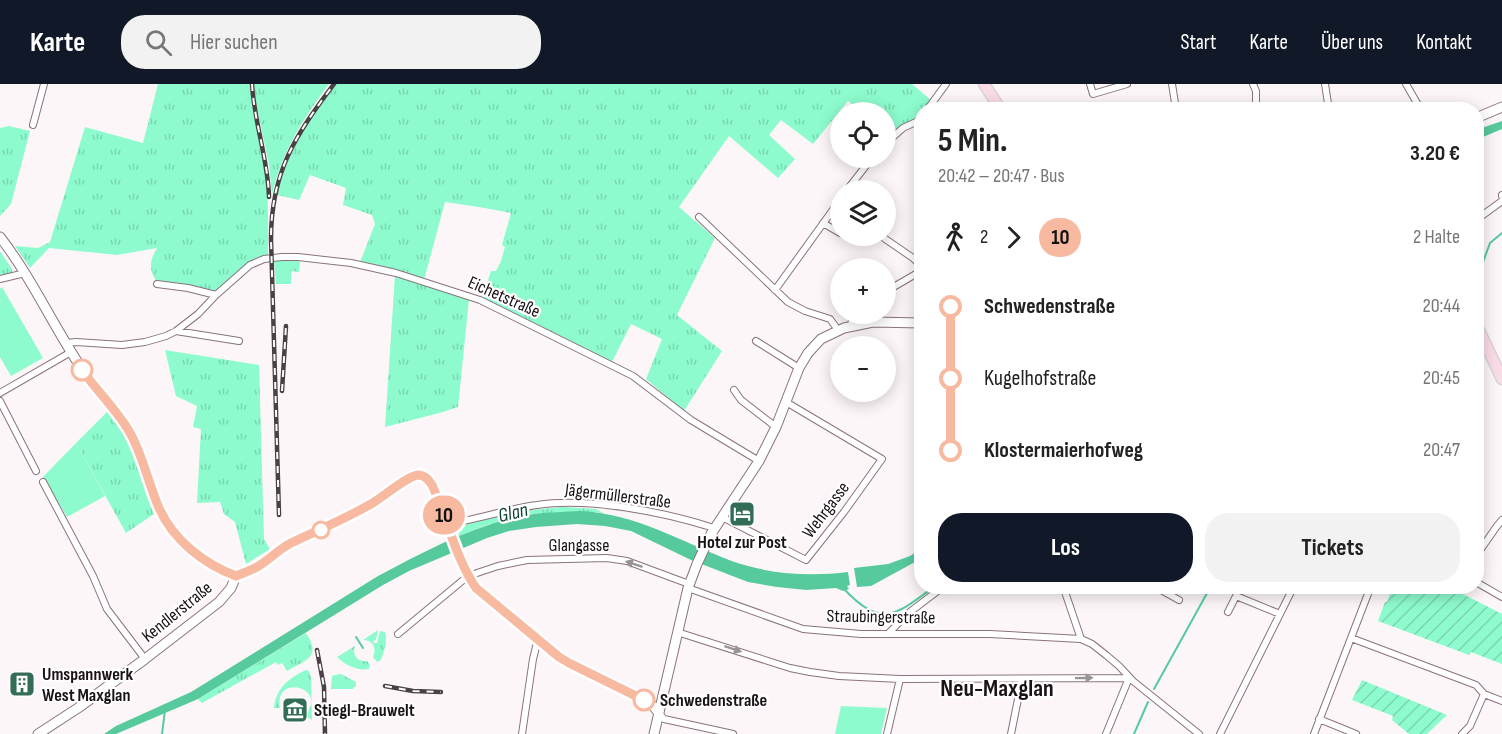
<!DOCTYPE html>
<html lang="de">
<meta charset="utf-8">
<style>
body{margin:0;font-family:"Sofia Sans Condensed",sans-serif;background:#f2f2f2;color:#222;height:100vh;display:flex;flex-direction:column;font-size:22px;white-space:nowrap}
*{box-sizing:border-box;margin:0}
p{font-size:20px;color:#767676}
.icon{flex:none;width:33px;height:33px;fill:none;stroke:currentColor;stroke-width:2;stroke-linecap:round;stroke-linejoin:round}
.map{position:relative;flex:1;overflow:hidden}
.drawer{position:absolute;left:914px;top:18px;width:570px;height:492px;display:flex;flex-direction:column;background:#fff;border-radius:24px;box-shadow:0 3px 15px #0003}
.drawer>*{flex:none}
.badge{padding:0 12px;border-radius:20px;font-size:21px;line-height:39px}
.fabs{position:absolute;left:830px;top:18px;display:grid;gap:12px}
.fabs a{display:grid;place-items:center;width:66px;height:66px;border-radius:50%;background:#fff;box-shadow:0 3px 15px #0003;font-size:30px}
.map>.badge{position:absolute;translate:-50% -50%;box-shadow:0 0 0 3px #fff}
.legs{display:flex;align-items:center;gap:9px;height:66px;padding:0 24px;font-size:20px}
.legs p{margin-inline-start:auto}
.overview{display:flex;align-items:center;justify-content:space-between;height:102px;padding:0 24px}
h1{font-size:33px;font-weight:700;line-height:45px}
.button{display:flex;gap:12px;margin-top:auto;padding:12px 24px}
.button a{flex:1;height:69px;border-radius:24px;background:#111827;color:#fff;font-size:24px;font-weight:700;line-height:69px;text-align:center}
.button a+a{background:#f2f2f2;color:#222}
ul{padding:0 24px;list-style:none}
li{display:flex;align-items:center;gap:21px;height:72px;font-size:22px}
li i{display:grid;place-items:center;width:9px;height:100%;margin:0 8px;background:currentColor}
li i::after{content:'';width:15px;height:15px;margin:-8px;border:4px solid;border-radius:50%;background:#fff}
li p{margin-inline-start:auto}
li:first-child i{background:linear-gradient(#0000 50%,currentColor 0)}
li:last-child i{background:linear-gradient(currentColor 50%,#0000 0)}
header{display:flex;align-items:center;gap:36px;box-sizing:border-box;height:84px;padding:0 30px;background:#111827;color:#fff}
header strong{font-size:28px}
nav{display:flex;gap:33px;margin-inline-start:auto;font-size:21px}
.search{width:420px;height:54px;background:#f2f2f2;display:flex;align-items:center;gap:15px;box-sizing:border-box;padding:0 21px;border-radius:24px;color:#767676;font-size:22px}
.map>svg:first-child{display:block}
.grass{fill:url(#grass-tufts)}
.park{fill:#8dfbcd}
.garden{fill:url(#garden-furrows)}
.water{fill:#56ca9d}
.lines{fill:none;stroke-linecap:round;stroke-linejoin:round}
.stream{stroke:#56ca9d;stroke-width:2}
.street-casing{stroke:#8a737b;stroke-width:8}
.secondary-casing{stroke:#8a737b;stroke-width:11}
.primary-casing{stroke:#d6d4d5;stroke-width:13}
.street{stroke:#fff;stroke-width:6}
.secondary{stroke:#fff;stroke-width:9}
.primary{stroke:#fadce8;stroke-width:10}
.rail-casing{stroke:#494144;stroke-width:4.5}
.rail{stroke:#fff;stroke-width:2;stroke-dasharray:7;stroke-linecap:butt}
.oneway{fill:#989496}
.line-1-casing{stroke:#fff;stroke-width:14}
.line-1{stroke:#f7baa1;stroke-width:9}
.stop-1-dot{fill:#fff;stroke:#f7baa1;stroke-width:3}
.labels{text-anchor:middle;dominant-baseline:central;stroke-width:4.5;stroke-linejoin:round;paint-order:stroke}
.street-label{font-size:18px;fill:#1b1216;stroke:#fff}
.poi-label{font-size:18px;font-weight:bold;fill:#1b1216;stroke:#fff;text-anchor:start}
.stop-label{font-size:18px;font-weight:bold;fill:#1b1216;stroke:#fff;text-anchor:start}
.water-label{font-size:20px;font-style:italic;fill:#0b3e2c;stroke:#fff}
.district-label{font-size:24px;font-weight:bold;fill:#1b1216;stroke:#fff}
</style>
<header>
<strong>Karte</strong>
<div class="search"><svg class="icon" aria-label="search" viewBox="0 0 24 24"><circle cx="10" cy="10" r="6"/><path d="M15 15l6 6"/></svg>Hier suchen</div>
<nav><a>Start</a><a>Karte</a><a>Über uns</a><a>Kontakt</a></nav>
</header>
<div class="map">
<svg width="1502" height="650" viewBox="0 0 1502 650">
<defs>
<pattern id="grass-tufts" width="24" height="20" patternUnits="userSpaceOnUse" patternTransform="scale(1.5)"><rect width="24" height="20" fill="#8dfbcd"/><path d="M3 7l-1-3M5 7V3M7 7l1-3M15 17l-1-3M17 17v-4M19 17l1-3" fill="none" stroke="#79d6af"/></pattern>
<pattern id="garden-furrows" width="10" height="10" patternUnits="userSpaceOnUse" patternTransform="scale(1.5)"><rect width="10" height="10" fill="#8dfbcd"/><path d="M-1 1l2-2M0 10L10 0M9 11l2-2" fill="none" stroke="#79d6af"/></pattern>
</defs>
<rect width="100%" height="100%" fill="#fcf6f8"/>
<path class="grass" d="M 158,0 L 250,0 C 252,28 260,55 265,83 C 269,112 268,142 268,172 L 253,176 L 244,182 L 217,207 L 156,197 C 148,183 150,177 157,164 L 117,171 L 49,164 L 30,184 L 15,162 L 38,164 L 50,158 L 85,43 L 143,59 Z
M 254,0 L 329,0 C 303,35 282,67 272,111 L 269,81 L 255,14 Z
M 336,0 L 912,0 L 931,16 L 924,25 L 921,26 C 918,38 908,37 899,43 C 894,45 891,50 887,53 L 885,51 L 885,28 L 861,28 L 848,17 L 813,60 L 781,36 L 769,51 L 795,75 L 778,94 L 729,52 L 679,123 L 715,154 L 677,231 L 722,267 L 684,327 L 646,295 L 662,255 L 631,240 L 612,278 L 482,215 L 491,187 L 496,187 L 501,177 L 505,163 L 502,161 L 511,129 L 479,123 L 445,118 L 424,196 L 360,178 L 375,140 L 372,131 L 343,121 L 346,104 L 310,91 L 299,116 L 277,111 C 288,65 309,37 336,0 Z
M 9,42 L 30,47 L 11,120 L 0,132 L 0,137 L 0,44 Z
M 0,167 L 12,185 L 12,189 L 0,192 Z
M 274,176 L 299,176 L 300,179 L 299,188 L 291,187 L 291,200 L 276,200 Z
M 395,191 L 469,215 L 458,323 L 443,328 L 385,343 Z
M 165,266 L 259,281 L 264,455 L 270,465 L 246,480 L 235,438 L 224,430 L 220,418 L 197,419 L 201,345 L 193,343 L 197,322 L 176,312 Z
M 110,325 L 120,341 L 135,367 L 157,428 L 126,449 L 76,359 Z
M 565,423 L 596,425 L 605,430 L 596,428 L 532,430 L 487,441 L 456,453 L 456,444 C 492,431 528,425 565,423 Z
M 378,546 L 376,556 L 373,557 L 374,559 L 377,559 L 380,547 L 385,548 C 388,555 384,568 381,576 L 377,578 L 373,573 C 377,564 373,556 363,556 Z
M 306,549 C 322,573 306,576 287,587 L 282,579 L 278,581 L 276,578 L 202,619 L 198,615 Z
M 355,562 C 352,571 357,578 367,577 L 370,581 L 369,585 C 357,587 345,581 337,573 Z
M 306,586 L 309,587 L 311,594 L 312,636 L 305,632 C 330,603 273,589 280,624 L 274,624 C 276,604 289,594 306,586 Z
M 341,590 L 356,598 L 356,603 L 354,603 L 353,605 L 331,605 L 332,592 L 335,591 Z"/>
<path class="park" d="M 2,203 L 43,274 L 11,292 L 0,273 L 0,205 Z
M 76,359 L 105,412 L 67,433 L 43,393 Z
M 841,622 L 887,624 L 881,650 L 835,650 Z"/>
<path class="garden" d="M 1393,502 L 1443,503 L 1459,508 L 1502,530 L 1502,580 L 1471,568 L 1469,571 L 1378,537 L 1385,518 L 1387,518 Z
M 1362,596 L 1447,631 L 1427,650 L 1409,650 L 1392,636 L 1393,632 L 1352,616 Z"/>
<path class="water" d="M 1502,37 L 1502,45 L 1476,56 L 1476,46 Z
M 581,427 C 636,430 680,457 729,476 C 766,490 809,493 848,488 L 850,501 L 847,502 L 849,505 L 843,507 L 836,504 L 806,506 L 777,503 L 748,498 L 691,476 L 631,447 L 605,442 L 577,440 L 536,443 L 509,447 L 487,454 L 409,487 L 383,501 L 198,615 L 116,650 L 104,650 L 116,642 L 191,608 L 378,492 C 427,466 479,438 534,430 C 550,428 565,428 581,427 Z
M 921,465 L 921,474 L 915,478 L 871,502 L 857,503 L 854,484 L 888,480 L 910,472 Z"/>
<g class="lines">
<path class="stream" d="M 1476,183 L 1483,178 L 1490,159 L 1502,149
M 844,505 C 882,545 896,531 935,502
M 356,553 L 363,564
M 1154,605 L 1211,502
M 162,650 L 165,626
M 1134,650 L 1148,618"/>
<defs>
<path id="street" d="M 1090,0 L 1093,10 L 1127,0
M 1172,0 L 1175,19
M 1253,0 L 1256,7 L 1256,26
M 1325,0 L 1329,26
M 1406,0 L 1421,26
M 927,26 L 946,0
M 33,41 L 44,0
M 885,60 L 903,44 L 918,37 L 921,33
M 847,106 L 872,74
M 1502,111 L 1502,112
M 699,133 L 788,218 L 805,227 L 830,235 L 838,246
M 1476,136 L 1502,117
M 823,139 L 840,149
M 881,152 L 913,174 L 921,182
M 0,195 L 25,189
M 157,200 L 188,204 L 216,211
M 775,206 L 840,116
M 885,208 L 921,187
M 851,242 L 853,230
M 176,247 L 239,257
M 756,257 L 799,284
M 66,259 L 76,258 L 122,261 L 145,258 L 166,252 L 176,247 L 198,230 L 216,211 L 250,181 L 264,175 L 282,173 L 298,173 L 351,179 L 396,189 L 480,216 L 633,292 L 691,336 L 759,377
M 734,306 L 741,316 L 776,343
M 0,309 L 71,268
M 0,317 L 36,387
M 43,398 L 93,492 L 107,525 L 145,575
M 722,433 L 806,476 L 844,428 L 882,375 L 786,318
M 447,440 C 477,436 506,425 537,421 C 589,413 664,428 714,444
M 1476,472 L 1497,442 L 1502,436
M 1476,498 L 1502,513
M 1063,502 L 1081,555
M 1160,502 L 1161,506 L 1179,516
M 1277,502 L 1291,507
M 688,504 L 803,545 L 861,550 L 990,550 L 1081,555 L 1092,560 L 1106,571 L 1119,582 L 1133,597 L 1199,650
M 1228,528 L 1236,512 L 1280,530
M 677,548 L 790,584 L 810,588 L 839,592 L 900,595 L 1129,594
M 398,550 L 468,492 L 498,482 L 527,476 L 607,474 L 627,477 L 689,500
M 888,550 L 906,531 L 944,502
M 1351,554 L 1476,601 L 1484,610 L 1502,617
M 659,629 L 664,635 L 733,650
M 1319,635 L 1356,650
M 522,650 L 533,575 L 538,555
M 887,650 L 900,595
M 1011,650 L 1022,595
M 1106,650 L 1129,594
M 1220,650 L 1294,502
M 1314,650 L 1371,502
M 1462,650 L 1470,642 L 1484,610"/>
<path id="secondary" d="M 1476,34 L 1502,23
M 0,153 C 32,194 53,242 82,285 C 96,307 115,325 129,347 C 143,371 148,399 159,424 C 173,456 204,480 236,492
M 38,650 L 78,624 L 145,575 L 219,518 L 231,504 L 236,492 L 257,483 L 291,459 L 331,441 L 373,419 L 410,394 L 417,391 L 423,392 L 428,395 L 432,401 C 448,436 455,473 476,504 L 559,573 L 569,579 L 644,616 L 653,622 L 659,629
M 654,650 L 688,504 L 697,480 L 711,450 L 759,377 L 776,343 L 799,284 L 808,269 L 821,255 L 844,244 L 873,238 L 921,239"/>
<path id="primary" d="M 984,0 L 1001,26
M 1476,240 L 1502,295"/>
</defs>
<use href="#street" class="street-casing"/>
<use href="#secondary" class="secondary-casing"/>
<use href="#primary" class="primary-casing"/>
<use href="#street" class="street"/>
<use href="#secondary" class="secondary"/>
<use href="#primary" class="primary"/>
<defs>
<path id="rail" d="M 252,0 C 254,38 268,75 269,113
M 282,307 L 286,242
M 279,431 L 271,155 C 271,88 295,52 334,0
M 317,566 L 324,603 L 325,650
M 385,602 L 413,607 L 441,608"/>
</defs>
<use href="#rail" class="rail-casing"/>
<use href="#rail" class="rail"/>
</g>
<defs><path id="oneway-solid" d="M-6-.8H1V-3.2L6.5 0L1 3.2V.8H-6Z" transform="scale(1.5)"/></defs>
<g class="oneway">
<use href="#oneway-solid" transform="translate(634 480) rotate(-162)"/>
<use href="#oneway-solid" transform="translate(733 565) rotate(18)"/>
<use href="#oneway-solid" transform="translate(1084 594) rotate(-1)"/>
</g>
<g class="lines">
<defs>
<path id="line-1" d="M 82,286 C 97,307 116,325 129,347 C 143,371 148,399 159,424 C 173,456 204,480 236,492 C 243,489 250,487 257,483 C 269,476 279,465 291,459 C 318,446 345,435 371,420 C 382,414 407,392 418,391 C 425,391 429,396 432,401 C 448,436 455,473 476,504 L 559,573 L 569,579 L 644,616"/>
</defs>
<use href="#line-1" class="line-1-casing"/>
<use href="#line-1" class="line-1"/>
</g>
<defs>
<symbol id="hotel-square" viewBox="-11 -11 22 22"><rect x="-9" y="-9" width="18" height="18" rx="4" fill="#346d56" stroke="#fff"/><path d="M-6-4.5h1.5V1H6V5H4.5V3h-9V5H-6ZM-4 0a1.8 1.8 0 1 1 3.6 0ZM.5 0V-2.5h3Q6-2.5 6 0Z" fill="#fff"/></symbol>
<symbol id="building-square" viewBox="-11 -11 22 22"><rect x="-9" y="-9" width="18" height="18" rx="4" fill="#346d56" stroke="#fff"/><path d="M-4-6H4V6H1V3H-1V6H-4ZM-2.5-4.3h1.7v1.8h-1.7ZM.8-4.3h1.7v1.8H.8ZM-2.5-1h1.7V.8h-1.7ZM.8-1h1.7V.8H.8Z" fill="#fff"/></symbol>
<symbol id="museum-square" viewBox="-11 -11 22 22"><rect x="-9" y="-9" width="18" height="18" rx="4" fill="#346d56" stroke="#fff"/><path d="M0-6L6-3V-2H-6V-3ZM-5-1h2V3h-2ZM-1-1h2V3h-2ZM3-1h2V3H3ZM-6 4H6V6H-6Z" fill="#fff"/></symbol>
</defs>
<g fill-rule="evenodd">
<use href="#hotel-square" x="727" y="415" width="30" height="30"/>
<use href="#building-square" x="7" y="585" width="30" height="30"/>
<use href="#museum-square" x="280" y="611" width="30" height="30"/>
</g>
<g class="stop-1-dot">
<circle cx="82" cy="286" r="10"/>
<circle cx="321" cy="446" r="8"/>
<circle cx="644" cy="616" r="10"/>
</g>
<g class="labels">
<g class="street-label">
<text transform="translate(504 213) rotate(24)">Eichetstraße</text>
<text transform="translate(618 412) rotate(7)">Jägermüllerstraße</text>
<text transform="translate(826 426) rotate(-53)">Wehrgasse</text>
<text x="579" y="461">Glangasse</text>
<text transform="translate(177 528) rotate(-39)">Kendlerstraße</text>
<text transform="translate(881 533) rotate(1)">Straubingerstraße</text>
</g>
<g class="poi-label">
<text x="742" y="458" text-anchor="middle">Hotel zur Post</text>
<text x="42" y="590">Umspannwerk<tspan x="42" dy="21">West Maxglan</tspan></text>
<text x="314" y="626">Stiegl-Brauwelt</text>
</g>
<g class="stop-label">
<text x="660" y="616">Schwedenstraße</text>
</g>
<g class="water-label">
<text transform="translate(513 429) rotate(-13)">Glan</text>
</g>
<g class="district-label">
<text x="997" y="604">Neu-Maxglan</text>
</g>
</g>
</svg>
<div class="fabs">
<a><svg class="icon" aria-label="locate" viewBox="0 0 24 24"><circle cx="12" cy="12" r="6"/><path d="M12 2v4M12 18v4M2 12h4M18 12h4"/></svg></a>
<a><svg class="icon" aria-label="layers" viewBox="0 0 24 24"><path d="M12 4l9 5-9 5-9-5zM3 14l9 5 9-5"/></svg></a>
<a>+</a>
<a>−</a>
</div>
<b class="badge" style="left:444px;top:431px;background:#f7baa1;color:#111">10</b>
<section class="drawer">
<div class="overview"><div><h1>5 Min.</h1><p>20:42 – 20:47 · Bus</p></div><b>3.20 €</b></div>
<div class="legs"><svg class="icon" aria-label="walk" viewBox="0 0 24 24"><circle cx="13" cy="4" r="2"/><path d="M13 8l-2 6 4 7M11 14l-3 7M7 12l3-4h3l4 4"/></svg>2<svg class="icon" aria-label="forward" viewBox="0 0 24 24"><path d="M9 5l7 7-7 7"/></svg><b class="badge" style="background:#f7baa1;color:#111">10</b><p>2 Halte</p></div>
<ul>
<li><i style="color:#f7baa1"></i><b>Schwedenstraße</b><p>20:44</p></li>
<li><i style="color:#f7baa1"></i><span>Kugelhofstraße</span><p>20:45</p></li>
<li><i style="color:#f7baa1"></i><b>Klostermaierhofweg</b><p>20:47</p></li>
</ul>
<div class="button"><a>Los</a><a>Tickets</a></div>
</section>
</div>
